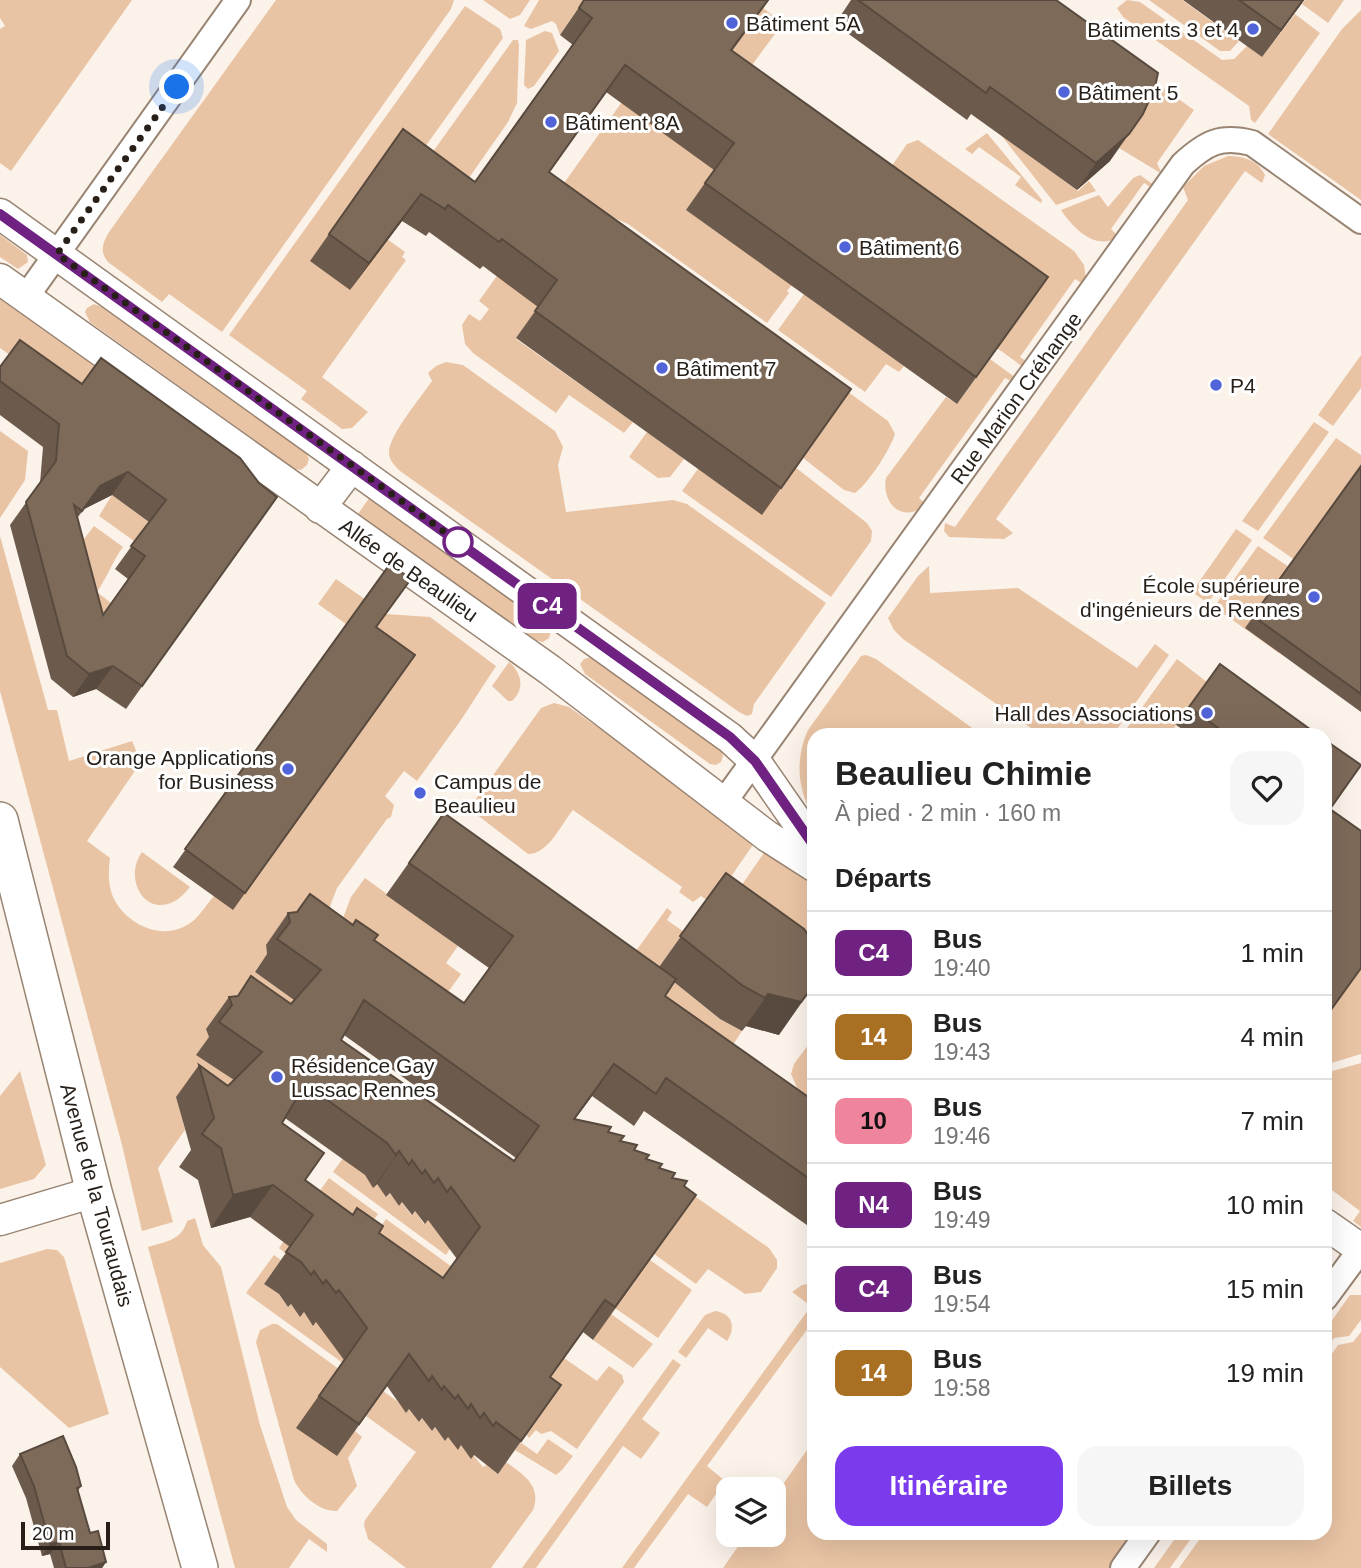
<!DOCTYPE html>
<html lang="fr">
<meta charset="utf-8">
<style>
body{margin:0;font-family:Arial,sans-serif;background:#f6f6f6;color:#222;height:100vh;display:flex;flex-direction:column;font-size:26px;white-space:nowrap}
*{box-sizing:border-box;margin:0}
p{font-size:23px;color:#767676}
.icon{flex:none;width:38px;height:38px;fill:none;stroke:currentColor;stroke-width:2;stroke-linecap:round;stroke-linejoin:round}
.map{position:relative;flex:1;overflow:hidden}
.panel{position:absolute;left:807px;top:728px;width:525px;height:812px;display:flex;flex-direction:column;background:#fff;border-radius:21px;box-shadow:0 7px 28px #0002}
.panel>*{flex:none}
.badge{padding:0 14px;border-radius:10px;font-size:24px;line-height:46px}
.fabs{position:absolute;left:716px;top:1477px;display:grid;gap:14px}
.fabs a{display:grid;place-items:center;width:70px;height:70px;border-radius:14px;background:#fff;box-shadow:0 7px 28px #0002;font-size:35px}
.scale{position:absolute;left:21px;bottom:18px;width:89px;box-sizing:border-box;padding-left:7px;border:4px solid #271f18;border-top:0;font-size:19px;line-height:24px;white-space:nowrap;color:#271f18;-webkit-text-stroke:5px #fff;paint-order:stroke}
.you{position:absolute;width:35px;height:35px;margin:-18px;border:5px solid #fff;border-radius:50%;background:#1a73e8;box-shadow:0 0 0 10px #1a73e833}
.map>.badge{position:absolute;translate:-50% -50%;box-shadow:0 0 0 4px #fff}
h2{padding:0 28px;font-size:26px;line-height:63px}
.round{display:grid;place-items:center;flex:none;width:74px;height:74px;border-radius:21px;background:#f6f6f6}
.headline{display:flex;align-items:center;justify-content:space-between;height:119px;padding:0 28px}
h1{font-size:33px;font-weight:700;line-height:52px}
.button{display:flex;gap:14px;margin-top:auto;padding:14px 28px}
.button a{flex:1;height:80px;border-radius:21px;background:#7c3aed;color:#fff;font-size:28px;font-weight:700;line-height:80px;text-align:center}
.button a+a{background:#f6f6f6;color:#222}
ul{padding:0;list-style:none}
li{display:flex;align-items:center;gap:21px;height:84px;padding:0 28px;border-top:2px solid #e0e0e0}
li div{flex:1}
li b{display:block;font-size:26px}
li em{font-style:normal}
li .badge{min-width:77px;font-weight:700;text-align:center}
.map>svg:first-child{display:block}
.green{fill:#e9c4a4}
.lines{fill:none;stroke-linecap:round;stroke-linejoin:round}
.minor-casing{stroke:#998472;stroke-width:28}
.tertiary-casing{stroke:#998472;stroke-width:33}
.secondary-casing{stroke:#998472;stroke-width:38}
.minor{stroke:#fff;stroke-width:24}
.tertiary{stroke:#fff;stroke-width:30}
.secondary{stroke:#fff;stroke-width:35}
.wall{fill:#6c5b4d;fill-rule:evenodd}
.shaded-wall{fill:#584a3e}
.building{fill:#7e6a59;stroke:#584a3e;stroke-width:2;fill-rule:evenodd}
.line-casing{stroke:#fff;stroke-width:16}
.line{stroke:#6f2282;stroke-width:10}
.walk{stroke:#271f18;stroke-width:7;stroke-dasharray:0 12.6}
.poi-dot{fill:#5163d8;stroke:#fff;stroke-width:2.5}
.stop-dot{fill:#fff;stroke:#6f2282;stroke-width:3.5}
.labels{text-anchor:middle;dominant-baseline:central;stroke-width:6;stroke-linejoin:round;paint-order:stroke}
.poi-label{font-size:21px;fill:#271f18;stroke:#fff;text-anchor:start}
.street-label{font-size:21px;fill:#271f18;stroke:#fff}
</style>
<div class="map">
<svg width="1361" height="1568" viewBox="0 0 1361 1568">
<rect width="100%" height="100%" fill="#fbf2ea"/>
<path class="green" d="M 0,0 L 132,0 L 11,171 L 0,163 L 0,29 L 5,26 L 0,18 Z
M 276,0 L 454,0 L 451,9 L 222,332 L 169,294 L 162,302 L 108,262 C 99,251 103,242 109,232 Z
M 483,0 L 530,0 L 520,15 L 510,19 Z
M 539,0 L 584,0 L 560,35 L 556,24 L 552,21 L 531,29 L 524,26 Z
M 1040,0 L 1194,110 L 1157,163 L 1162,174 L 1119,148 L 1124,141 Z
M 1127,0 L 1140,2 L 1222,60 L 1234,59 L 1247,46 L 1262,57 L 1295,14 L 1320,33 L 1255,123 L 1251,120 L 1249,106 L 1123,17 L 1117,8 Z
M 1149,0 L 1182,0 L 1239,41 L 1230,51 L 1220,51 Z
M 1305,0 L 1344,0 L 1328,23 L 1302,4 Z
M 465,6 L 500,29 L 503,38 L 407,172 L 387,239 L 405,252 L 402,257 L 406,260 L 322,377 L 368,412 L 352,428 L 342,429 L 301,399 L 307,391 L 229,335 Z
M 763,8 L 783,23 L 747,72 L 727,57 Z
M 1361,10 L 1361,200 L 1268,134 L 1342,29 Z
M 545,31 L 552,33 L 559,51 L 534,86 L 528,89 L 524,85 L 526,40 Z
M 513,40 L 518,40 L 519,46 L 517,103 L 508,122 L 450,205 L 414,178 Z
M 624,99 L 715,170 L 792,285 L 787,291 L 789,293 L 767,323 L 628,224 L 557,193 Z
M 987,133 L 1042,200 L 1041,203 L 1015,185 L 1021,177 L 979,147 L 972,154 L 965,149 Z
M 1001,135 L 1078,191 L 1089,181 L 1096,191 L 1056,205 Z
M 918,140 L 1074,251 L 1084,265 L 1086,279 L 1083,284 L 1075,279 L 1020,357 L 1027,362 L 1023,367 L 997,348 L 1029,304 L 880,183 L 907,144 Z
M 1228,156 C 1243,156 1258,160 1265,175 L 1262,183 L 1245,171 L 996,519 L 1013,533 L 1004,539 L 949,537 L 944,531 L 945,523 L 955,527 L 1188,200 L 1183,187 L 1204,166 Z
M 1140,175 L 1154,185 L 1152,188 L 1144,183 L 1111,229 L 1118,236 C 1097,253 1072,227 1061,210 L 1099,195 L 1108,207 L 1133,178 Z
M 0,235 L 27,255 L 28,262 L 18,269 L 0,257 Z
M 504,266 L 538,307 L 516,339 L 633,422 L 624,433 L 569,395 L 556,413 L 473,353 L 465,344 L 462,325 L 469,314 L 480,321 L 489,309 L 479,301 Z
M 804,294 L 904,366 L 899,372 L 886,364 L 865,392 L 778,330 Z
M 0,299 L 232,464 L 71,399 L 0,348 Z
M 94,304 L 102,307 L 306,453 L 309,459 L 307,465 L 301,470 L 295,469 L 90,322 L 85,312 L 87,308 Z
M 1361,355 L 1361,388 L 1333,426 L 1318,415 Z
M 990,359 L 1016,378 L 1013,382 L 1005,378 L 919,498 L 926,504 C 904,525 881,504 886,478 L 946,397 L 957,404 Z
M 446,362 L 463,365 L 555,431 L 563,447 L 558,465 L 566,512 L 673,500 L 687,504 L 826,603 L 754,704 L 752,714 L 747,716 L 739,712 L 400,471 C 395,466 389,460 389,453 C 388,436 422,396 432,381 L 428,373 L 436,366 Z
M 833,381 L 888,421 L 895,434 C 890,450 868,484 855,493 L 844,490 L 803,458 Z
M 1314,422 L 1329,432 L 1258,531 L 1242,521 Z
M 0,431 L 28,451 L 25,480 L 0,518 Z
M 647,432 L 684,459 L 670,477 L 658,478 L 629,457 Z
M 1336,438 L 1361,455 L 1361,466 L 1295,560 L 1263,538 Z
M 795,467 L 867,523 L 872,531 L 871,541 L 831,597 L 682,491 L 698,469 Z
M 112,495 L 163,532 L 148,551 L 99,516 Z
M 370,497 L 547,625 L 551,631 L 549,638 L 543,642 L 535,640 L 358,514 Z
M 94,526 L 123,547 C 112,562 108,576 97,592 L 111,603 L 89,636 L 67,561 Z
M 1236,529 L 1252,540 L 1208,603 L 1192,592 Z
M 0,536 L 48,710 L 57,710 L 69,761 L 132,741 L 141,762 L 87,841 L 110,858 C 108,872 108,888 115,901 C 131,928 167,942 193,921 C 201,914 207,904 214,896 L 233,909 L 367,639 L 318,604 L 336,579 L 386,614 L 430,617 L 496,666 L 461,720 L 417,781 L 404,771 L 385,796 L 394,805 L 391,817 L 387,819 L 337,888 L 321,930 L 266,946 L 267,954 L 255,972 L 300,1004 L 242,1086 L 181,1113 L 185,1130 L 158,1168 L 173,1222 L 142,1231 L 122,1145 L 0,691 Z
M 1258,546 L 1289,567 L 1279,653 L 1214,607 Z
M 929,566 L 930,593 L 1018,588 L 1137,668 L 1155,644 L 1169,655 L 1113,735 L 1041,735 L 903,639 L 894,630 L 888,618 L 918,576 Z
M 866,655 L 876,659 L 982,735 L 814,735 L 814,817 C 797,791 795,758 808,730 L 861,656 Z
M 591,657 L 721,750 L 723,756 L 721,762 L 716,765 L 710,764 L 585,674 L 580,664 L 584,659 Z
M 1177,659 L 1207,682 L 1169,735 L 1122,735 Z
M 509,662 C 522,673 525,689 512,701 L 508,701 L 492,686 Z
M 554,703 L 569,707 L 757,839 L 712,904 L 701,896 L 693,902 L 679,892 L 682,887 L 573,810 C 561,824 549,854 528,854 L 476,814 L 473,804 L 476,799 L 541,708 Z
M 768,847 L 814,880 L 814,970 L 741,886 Z
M 142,852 L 190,887 C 156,931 119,885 142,852 Z
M 365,878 L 458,946 L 446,963 L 461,974 L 441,1002 L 338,931 L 351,897 Z
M 667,908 L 672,912 L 667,920 L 684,932 L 656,971 L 631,958 Z
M 1361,968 L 1361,1054 L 1325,1065 L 1325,1018 Z
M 674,982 L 720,1019 L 742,1031 L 731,1048 L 642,1028 Z
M 814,1037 L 814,1105 L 798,1090 L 791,1074 L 794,1064 Z
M 1361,1063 L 1361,1227 L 1353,1221 L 1360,1211 L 1325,1185 L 1325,1073 Z
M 20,1071 L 46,1165 L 34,1179 L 0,1189 L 0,1096 Z
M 359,1136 L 350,1164 L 365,1175 L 373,1187 L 377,1184 L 387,1197 L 390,1193 L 399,1206 L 402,1202 L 411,1215 L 415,1211 L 424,1224 L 428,1219 L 438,1233 L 453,1244 L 446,1255 L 333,1172 Z
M 329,1178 L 378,1214 L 351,1252 L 286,1254 L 279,1248 Z
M 683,1188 L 769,1248 L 777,1260 L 777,1268 L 761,1292 L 745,1294 L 708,1269 L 696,1284 L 654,1254 Z
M 195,1218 L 203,1245 L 221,1267 L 260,1425 L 287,1507 L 296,1520 L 327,1544 L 327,1552 L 309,1539 L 289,1568 L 235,1568 L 148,1247 C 165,1242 182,1240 187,1221 Z
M 386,1219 L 452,1267 L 420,1310 L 359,1257 Z
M 47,1249 L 57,1250 L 64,1257 L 109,1414 L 69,1428 L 0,1367 L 0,1263 Z
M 274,1255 L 281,1260 L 264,1284 L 279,1294 L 288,1307 L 291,1304 L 300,1316 L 304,1312 L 313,1325 L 316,1322 L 369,1382 L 246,1293 Z
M 650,1260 L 692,1290 L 658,1338 L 615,1308 Z
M 814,1283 L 814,1320 L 707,1466 L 725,1481 L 707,1507 L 688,1494 L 634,1568 L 622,1568 L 811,1306 L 792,1292 L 802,1285 Z
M 1350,1295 L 1361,1295 L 1361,1320 L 1349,1336 L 1334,1338 L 1325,1351 L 1325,1330 Z
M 715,1311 C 733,1313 736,1328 727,1341 L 708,1328 L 686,1358 L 678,1352 L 705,1315 Z
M 611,1314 L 653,1344 L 633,1368 L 593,1340 Z
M 436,1317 L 564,1358 L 597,1381 L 609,1366 L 622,1375 L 624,1382 L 577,1449 L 551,1431 L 541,1434 L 536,1430 L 529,1438 Z
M 272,1324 L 277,1324 L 365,1388 L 355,1431 L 362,1437 L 348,1458 L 357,1486 L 337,1511 C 320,1512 301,1495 294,1480 L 256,1342 L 260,1330 Z
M 1361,1332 L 1361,1568 L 1179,1568 L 1204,1533 L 1325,1533 L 1325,1364 L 1338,1345 L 1353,1342 Z
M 673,1359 L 681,1365 L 642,1419 L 660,1433 L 641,1459 L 623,1446 L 536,1568 L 522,1568 Z
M 383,1391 L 397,1401 L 406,1412 L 409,1409 L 419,1422 L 422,1418 L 432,1431 L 435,1427 L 445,1440 L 448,1437 L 458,1449 L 461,1445 L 473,1455 L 483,1467 L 486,1465 L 498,1473 L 506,1462 C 524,1475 542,1486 533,1510 L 491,1568 L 406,1568 L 368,1539 L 364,1525 L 365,1520 L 416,1452 L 366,1416 Z
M 548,1439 L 573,1456 L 562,1470 L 556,1475 L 515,1450 L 520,1442 L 537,1454 Z
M 814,1440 L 814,1533 L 1136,1533 L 1113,1568 L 723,1568 L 746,1535 L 774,1535 L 774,1497 Z
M 1179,1533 L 1195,1533 L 1170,1568 L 1154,1568 Z"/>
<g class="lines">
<defs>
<path id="minor" d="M 26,297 L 238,0
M 724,802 L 1183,164 C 1206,143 1220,135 1252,143 L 1361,221
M 1325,1298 L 1361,1249
M 1123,1568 L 1148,1533"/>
<path id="tertiary" d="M 0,214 L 730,738 L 755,761 L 814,846
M 0,279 L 550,670 L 767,836 L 814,866
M 320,508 L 352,466
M 0,1220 L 94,1192
M 1325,1224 L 1361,1249"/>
<path id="secondary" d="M 0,820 L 94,1192 L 200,1568"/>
</defs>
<use href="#minor" class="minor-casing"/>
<use href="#tertiary" class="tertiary-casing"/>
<use href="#secondary" class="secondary-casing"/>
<use href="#minor" class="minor"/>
<use href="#tertiary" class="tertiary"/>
<use href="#secondary" class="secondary"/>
</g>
<path class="wall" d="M 584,0 L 769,0 L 732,51 L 1048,277 L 957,404 L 686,210 L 714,170 L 606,92 L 549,172 L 851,389 L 762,515 L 516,338 L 538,307 L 483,266 L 480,269 L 429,232 L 426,236 L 402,221 L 350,290 L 310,261 L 403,129 L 475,182 L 573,45 L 560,35 Z
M 851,0 L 1056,0 L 1110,161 L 1077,190 L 971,114 L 967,120 L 835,24 Z
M 1183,0 L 1304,0 L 1262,57 Z
M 0,367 L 82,384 L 259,483 L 277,497 L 126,709 L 96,689 L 73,697 L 51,679 L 10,525 L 40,483 L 43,447 L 0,415 ZM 112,495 L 149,522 L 115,569 L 128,579 L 103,615 L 77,518 L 84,509 Z
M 1361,466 L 1361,712 L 1245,628 Z
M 390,564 L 376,627 L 415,655 L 233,910 L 173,867 Z
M 1220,664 L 1318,735 L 1191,735 L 1176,725 Z
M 444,813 L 659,967 L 726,873 L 779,1035 L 746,1026 L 742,1031 L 720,1019 L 674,982 L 665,996 L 814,1101 L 814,1230 L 644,1111 L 634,1126 L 592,1096 L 575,1119 L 608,1132 L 696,1195 L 593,1340 L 583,1332 L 550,1378 L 561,1385 L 498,1474 L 474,1455 L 471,1459 L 461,1445 L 458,1450 L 448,1437 L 445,1441 L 435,1427 L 432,1431 L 422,1418 L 419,1422 L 409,1409 L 406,1413 L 387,1386 L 337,1456 L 296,1428 L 344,1360 L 316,1322 L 313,1326 L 304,1312 L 300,1317 L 291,1304 L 288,1307 L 279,1294 L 264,1284 L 290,1247 L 250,1217 L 211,1228 L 198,1180 L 179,1167 L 191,1150 L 176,1097 L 199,1065 L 228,1086 L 234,1080 L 196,1055 L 209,1037 L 206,1029 L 229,997 L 291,1004 L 294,1000 L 255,972 L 267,954 L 266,945 L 288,913 L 374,941 L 464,1003 L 489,968 L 386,895 ZM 344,1035 L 516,1158 L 514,1161 L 341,1040 ZM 285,1118 L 365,1175 L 373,1188 L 377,1184 L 386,1197 L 390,1193 L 399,1206 L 402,1202 L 412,1215 L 415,1211 L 425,1224 L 428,1220 L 457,1259 L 443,1278 L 305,1180 L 282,1123 Z
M 20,1454 L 81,1486 L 78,1491 L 90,1533 L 106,1562 L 102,1568 L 54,1568 L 50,1554 L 42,1556 L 26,1498 L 12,1466 Z"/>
<path class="shaded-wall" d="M 1303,0 L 1304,0 L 1262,57 L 1281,30 Z
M 1129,134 L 1110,161 L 1077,190 L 1096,163 Z
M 421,194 L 402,221 L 350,290 L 369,263 Z
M 1048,277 L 1029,304 L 957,404 L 976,377 Z
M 128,472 L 112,495 L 84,509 L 66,534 L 100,486 Z
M 113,666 L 96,689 L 73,697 L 89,674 Z
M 814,985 L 779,1035 L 746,1026 L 742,1031 L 768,994 Z
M 614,1064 L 592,1096 L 551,1151 L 574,1119 Z
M 399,1151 L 377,1184 L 373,1188 L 396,1155 Z
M 273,1185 L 250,1217 L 211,1228 L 233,1195 Z
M 59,1542 L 50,1554 L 42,1556 L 50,1544 Z
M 106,1562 L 102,1568 L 88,1568 Z"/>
<path class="building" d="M 584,0 L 768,0 L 731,50 L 1048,277 L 976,377 L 705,183 L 734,143 L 625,65 L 549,172 L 851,389 L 781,488 L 535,311 L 557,280 L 502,239 L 499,242 L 448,205 L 445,209 L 421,194 L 369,263 L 329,234 L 403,129 L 475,182 L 592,18 L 579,8 Z
M 858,0 L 1056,0 L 1158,73 L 1155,87 L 1143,114 L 1129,134 L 1096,163 L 990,87 L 986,93 Z
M 1239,0 L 1303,0 L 1281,30 Z
M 20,340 L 82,384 L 101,358 L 240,458 L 259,483 L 277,497 L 142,686 L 113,666 L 89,674 L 67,656 L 26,502 L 56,461 L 59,424 L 0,381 L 0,367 ZM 128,472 L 166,500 L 131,546 L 145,556 L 103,615 L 74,505 L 82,511 L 100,486 Z
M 1361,466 L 1361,694 L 1253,616 Z
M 390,564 L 411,579 L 376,627 L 415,655 L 245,893 L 185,849 Z
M 1220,664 L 1318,735 L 1228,735 L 1189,707 Z
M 1325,740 L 1361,765 L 1330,809 L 1361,831 L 1361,968 L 1325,1018 Z
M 444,813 L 676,979 L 665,996 L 814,1101 L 814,1182 L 666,1078 L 656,1094 L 614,1064 L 574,1119 L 611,1127 L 608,1132 L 624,1136 L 620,1141 L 637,1145 L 634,1150 L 649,1155 L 646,1159 L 662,1164 L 659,1168 L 675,1173 L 672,1178 L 687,1181 L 684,1186 L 696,1195 L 615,1307 L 605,1300 L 550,1377 L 561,1385 L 521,1441 L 496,1422 L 493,1426 L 484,1413 L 480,1418 L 471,1404 L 468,1409 L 458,1395 L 455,1399 L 444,1386 L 442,1390 L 432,1376 L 429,1381 L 409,1354 L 359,1424 L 319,1396 L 367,1328 L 339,1290 L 336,1293 L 326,1280 L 323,1284 L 314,1271 L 311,1275 L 301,1262 L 286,1252 L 313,1215 L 273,1185 L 233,1195 L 221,1148 L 202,1134 L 214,1118 L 199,1065 L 228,1086 L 262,1052 L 219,1022 L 232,1005 L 229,997 L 238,996 L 251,976 L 291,1004 L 321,970 L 277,939 L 290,922 L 288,913 L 297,912 L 310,894 L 353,925 L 356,920 L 378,935 L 374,940 L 464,1003 L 513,936 L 409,863 ZM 364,1000 L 539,1126 L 514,1161 L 341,1040 ZM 305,1084 L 387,1143 L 396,1155 L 399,1151 L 409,1165 L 412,1160 L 422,1174 L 425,1170 L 434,1183 L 438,1178 L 447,1192 L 451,1187 L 480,1227 L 443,1278 L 379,1233 L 383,1226 L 357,1208 L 353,1215 L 305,1180 L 324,1153 L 282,1123 Z
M 726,873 L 804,929 L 814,944 L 814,985 L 801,1002 L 768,994 L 765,998 L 743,986 L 680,936 Z
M 63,1436 L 76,1467 L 81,1486 L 77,1488 L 90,1533 L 98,1531 L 106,1562 L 88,1568 L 66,1568 L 59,1542 L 50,1544 L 34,1486 L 20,1454 Z"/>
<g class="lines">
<defs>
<path id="line" d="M 0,214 L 730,737 L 755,761 L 814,846"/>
</defs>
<use href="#line" class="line-casing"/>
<use href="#line" class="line"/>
<path class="walk" d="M 177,87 L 57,254 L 460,543 L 458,542"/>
</g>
<g class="poi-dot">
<circle cx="732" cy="23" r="7"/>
<circle cx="1253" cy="29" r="7"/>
<circle cx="1064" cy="92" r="7"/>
<circle cx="551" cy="122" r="7"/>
<circle cx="845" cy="247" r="7"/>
<circle cx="662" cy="368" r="7"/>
<circle cx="1216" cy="385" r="7"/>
<circle cx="1314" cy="597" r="7"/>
<circle cx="1207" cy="713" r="7"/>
<circle cx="288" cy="769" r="7"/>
<circle cx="420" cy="793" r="7"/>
<circle cx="277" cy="1077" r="7"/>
</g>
<circle class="stop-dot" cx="458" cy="542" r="14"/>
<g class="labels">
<g class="poi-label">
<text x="746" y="23">Bâtiment 5A</text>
<text x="1239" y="29" text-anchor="end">Bâtiments 3 et 4</text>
<text x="1078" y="92">Bâtiment 5</text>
<text x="565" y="122">Bâtiment 8A</text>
<text x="859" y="247">Bâtiment 6</text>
<text x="676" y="368">Bâtiment 7</text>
<text x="1230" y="385">P4</text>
<text x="1300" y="585" text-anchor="end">École supérieure<tspan x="1300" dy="24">d'ingénieurs de Rennes</tspan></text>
<text x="1193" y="713" text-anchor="end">Hall des Associations</text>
<text x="274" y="757" text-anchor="end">Orange Applications<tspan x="274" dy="24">for Business</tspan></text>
<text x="434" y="781">Campus de<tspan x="434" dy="24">Beaulieu</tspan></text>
<text x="291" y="1065">Résidence Gay<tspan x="291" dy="24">Lussac Rennes</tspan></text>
</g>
<g class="street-label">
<text transform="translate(1016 398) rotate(-54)">Rue Marion Créhange</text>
<text transform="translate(409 570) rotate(35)">Allée de Beaulieu</text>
<text transform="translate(97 1195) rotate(75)">Avenue de la Touraudais</text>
</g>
</g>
</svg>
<div class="fabs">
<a><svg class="icon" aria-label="layers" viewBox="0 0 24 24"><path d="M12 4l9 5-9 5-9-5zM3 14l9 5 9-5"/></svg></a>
</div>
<div class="scale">20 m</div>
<div class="you" style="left:177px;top:87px"></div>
<b class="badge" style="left:547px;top:606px;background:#6f2282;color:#fff">C4</b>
<section class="panel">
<div class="headline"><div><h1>Beaulieu Chimie</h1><p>À pied · 2 min · 160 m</p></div><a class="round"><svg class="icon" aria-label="heart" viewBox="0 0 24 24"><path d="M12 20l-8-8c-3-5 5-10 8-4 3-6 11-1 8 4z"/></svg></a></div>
<h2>Départs</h2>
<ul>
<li><span class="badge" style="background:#6f2282;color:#fff">C4</span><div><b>Bus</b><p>19:40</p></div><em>1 min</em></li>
<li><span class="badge" style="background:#a96f23;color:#fff">14</span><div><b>Bus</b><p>19:43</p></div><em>4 min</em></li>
<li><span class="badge" style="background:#ef859d;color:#111">10</span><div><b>Bus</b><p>19:46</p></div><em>7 min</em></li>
<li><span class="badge" style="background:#6f2282;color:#fff">N4</span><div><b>Bus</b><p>19:49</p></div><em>10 min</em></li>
<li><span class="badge" style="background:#6f2282;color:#fff">C4</span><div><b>Bus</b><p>19:54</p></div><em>15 min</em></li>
<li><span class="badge" style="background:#a96f23;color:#fff">14</span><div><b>Bus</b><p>19:58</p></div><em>19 min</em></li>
</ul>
<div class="button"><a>Itinéraire</a><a>Billets</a></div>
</section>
</div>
